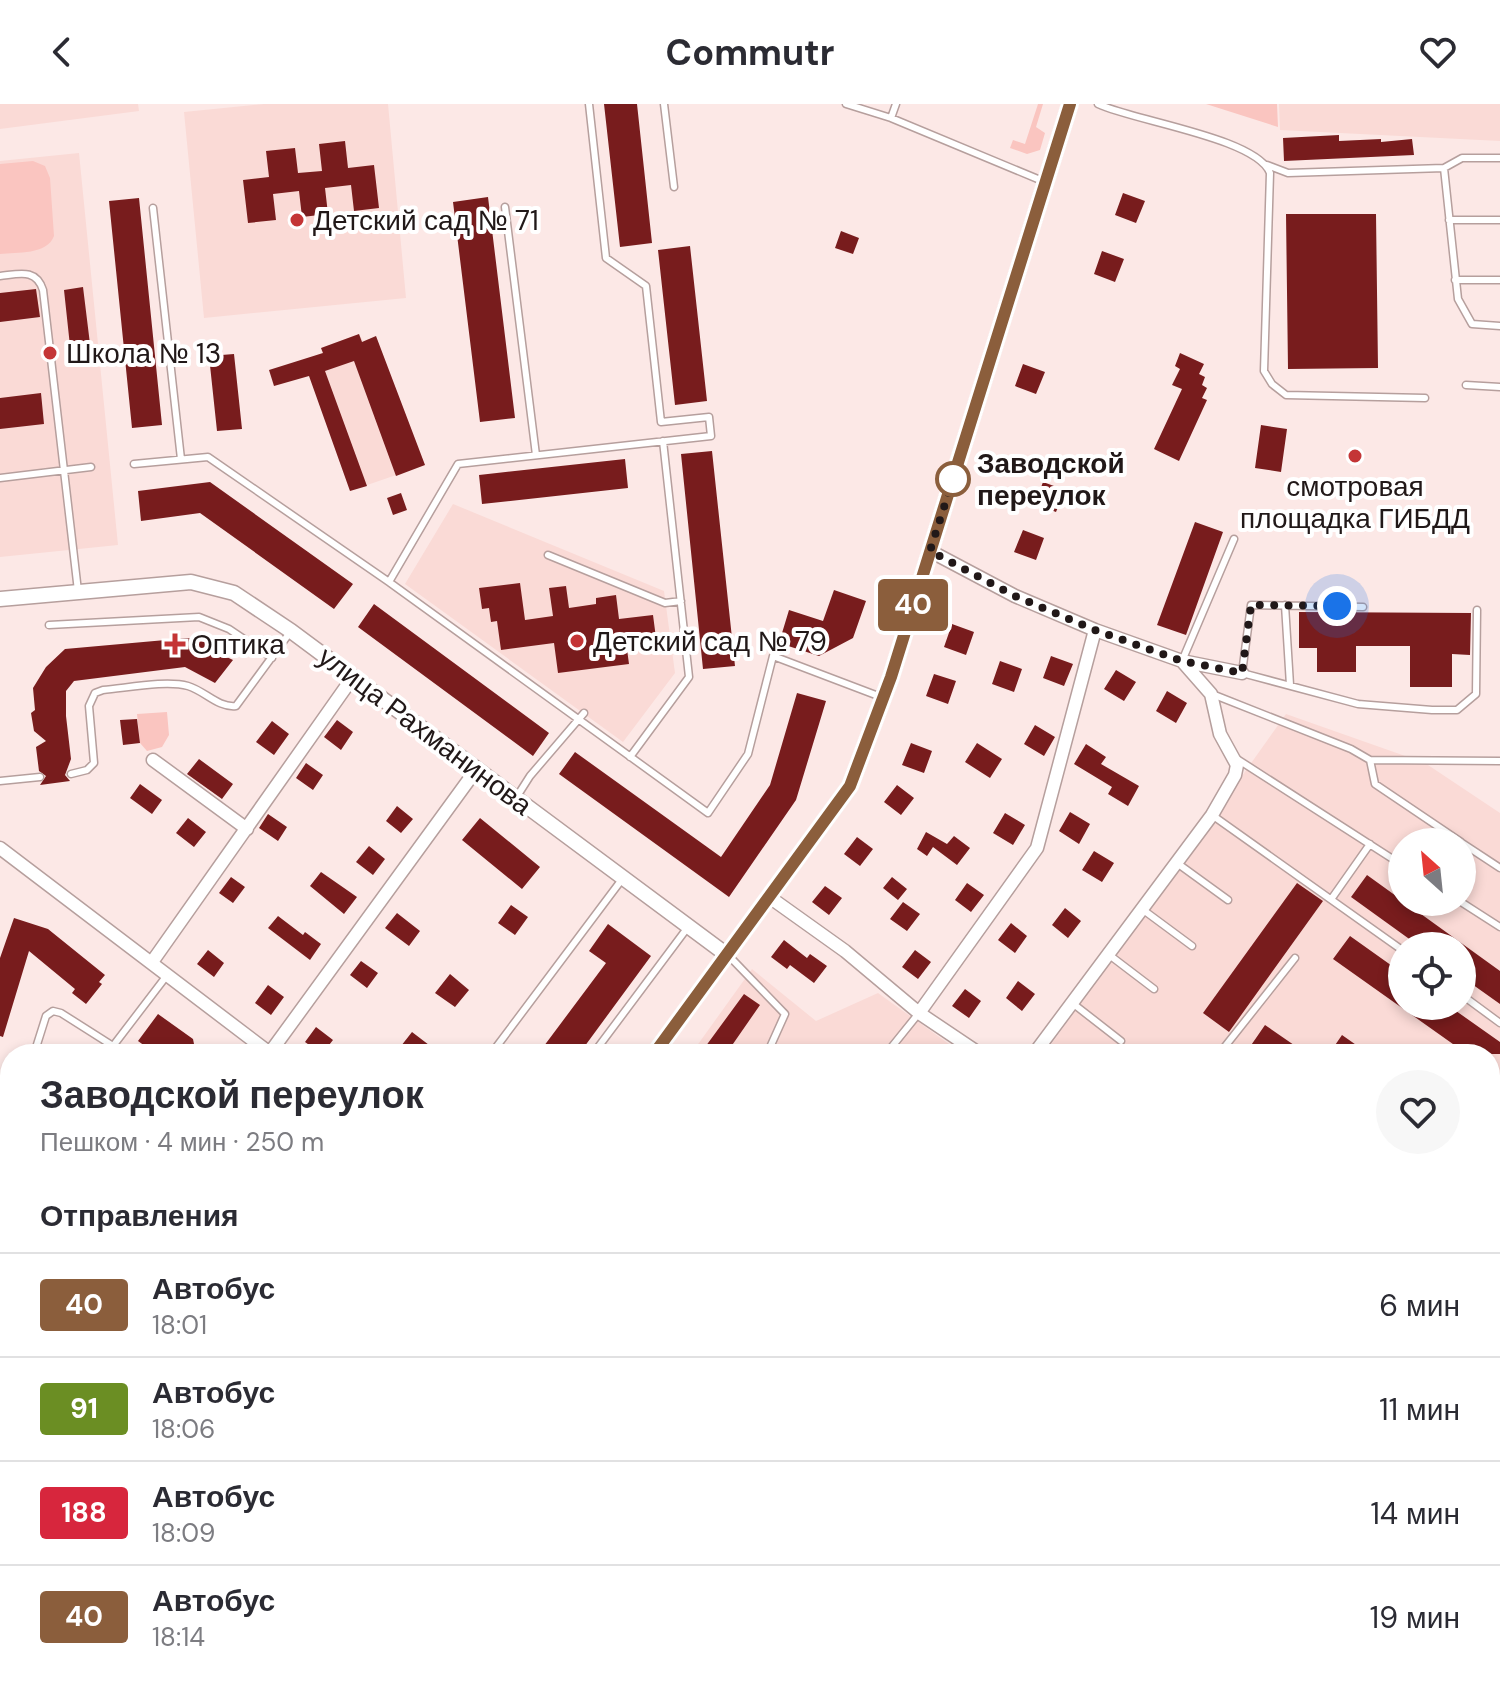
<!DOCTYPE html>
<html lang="ru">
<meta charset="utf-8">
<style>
body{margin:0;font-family:"DM Sans",sans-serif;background:#f7f7f7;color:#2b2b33;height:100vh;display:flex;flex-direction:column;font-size:30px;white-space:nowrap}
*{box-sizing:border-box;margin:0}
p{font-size:26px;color:#7c7c81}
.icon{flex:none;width:44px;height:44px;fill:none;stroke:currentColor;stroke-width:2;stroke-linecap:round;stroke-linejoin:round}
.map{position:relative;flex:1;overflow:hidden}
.sheet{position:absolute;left:0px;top:940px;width:1500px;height:640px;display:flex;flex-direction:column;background:#fff;border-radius:32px 32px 0 0;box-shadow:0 4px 12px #0003}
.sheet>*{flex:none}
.badge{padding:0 16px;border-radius:6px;font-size:28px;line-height:52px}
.needle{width:52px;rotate:333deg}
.tools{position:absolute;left:1388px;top:724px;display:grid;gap:16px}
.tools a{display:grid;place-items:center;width:88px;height:88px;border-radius:50%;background:#fff;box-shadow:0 4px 12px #0003;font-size:40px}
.you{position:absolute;width:40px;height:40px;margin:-20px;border:6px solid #fff;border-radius:50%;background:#1a73e8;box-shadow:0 0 0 12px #1a73e833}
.map>.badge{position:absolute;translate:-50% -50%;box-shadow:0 0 0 4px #fff}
h2{padding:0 40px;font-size:30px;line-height:72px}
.round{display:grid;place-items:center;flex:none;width:84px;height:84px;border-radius:42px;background:#f7f7f7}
.summary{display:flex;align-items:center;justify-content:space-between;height:136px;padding:0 40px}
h1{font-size:38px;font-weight:700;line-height:60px}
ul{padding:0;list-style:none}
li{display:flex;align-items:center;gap:24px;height:104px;padding:0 40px;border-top:2px solid #e1e1e2}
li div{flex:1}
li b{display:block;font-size:30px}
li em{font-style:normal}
li .badge{min-width:88px;font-weight:700;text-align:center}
header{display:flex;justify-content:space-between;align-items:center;height:104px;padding:0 40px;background:#fff;font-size:36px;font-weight:700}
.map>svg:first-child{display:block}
.built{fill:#fadad6;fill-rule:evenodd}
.green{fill:#fac5c0}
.building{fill:#781c1d}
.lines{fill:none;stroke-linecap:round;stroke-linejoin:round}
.service-casing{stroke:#b69f9d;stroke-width:9}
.minor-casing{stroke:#b69f9d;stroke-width:15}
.tertiary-casing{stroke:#b69f9d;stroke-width:17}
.service{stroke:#fff;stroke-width:6}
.minor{stroke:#fff;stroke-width:12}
.tertiary{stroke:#fff;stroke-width:14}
.line-casing{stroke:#fff;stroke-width:18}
.line{stroke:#8b5e3c;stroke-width:12}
.walk{stroke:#211818;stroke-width:8;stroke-dasharray:0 14.4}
.poi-dot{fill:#c43536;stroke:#fff;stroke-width:3}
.stop-dot{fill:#fff;stroke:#8b5e3c;stroke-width:4}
.labels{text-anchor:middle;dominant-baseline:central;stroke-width:8;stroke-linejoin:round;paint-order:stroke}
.poi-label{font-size:28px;fill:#211818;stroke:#fff;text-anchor:start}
.stop-label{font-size:28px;font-weight:bold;fill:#211818;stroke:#fff;text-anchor:start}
.street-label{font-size:28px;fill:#211818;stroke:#fff}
</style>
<header><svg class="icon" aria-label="back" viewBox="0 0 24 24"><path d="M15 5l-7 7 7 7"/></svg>Commutr<svg class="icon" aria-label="heart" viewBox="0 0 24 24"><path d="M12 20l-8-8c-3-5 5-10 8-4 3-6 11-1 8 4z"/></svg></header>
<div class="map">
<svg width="1500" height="1580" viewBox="0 0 1500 1580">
<rect width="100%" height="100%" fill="#fce8e6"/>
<path class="built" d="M 0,0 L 138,0 L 139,7 L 0,25 Z
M 264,0 L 388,0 L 406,194 L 204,214 L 184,8 Z
M 1279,0 L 1500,0 L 1500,37 L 1280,26 Z
M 79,49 L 118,441 L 0,453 L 0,57 Z
M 359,230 L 363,237 L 376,233 L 425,361 L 350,387 L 304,256 L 322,249 L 321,244 Z
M 453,400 L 664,487 L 675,569 L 623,638 L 405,480 Z
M 1286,610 L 1425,659 L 1500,709 L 1500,1123 L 1490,1137 L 1490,950 L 1060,950 L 1050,942 ZM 1402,738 L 1462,738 L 1462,798 L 1402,798 ZM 1402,842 L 1462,842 L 1462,902 L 1402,902 Z
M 752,865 L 816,917 L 878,889 L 963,950 L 691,950 Z
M 1500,1159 L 1500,1580 L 1283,1580 L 1289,1570 L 1490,1570 L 1490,1173 Z
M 255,1570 L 451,1570 L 462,1580 L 248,1580 Z
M 464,1570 L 1102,1570 L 1098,1580 L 474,1580 Z
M 1170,1570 L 1264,1570 L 1259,1580 L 1188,1580 Z"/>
<path class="green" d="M 1038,0 L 1043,0 L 1036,23 L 1045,29 L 1040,46 L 1027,50 L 1010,44 L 1013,36 L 1025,40 Z
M 1206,0 L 1277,0 L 1278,23 Z
M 33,57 L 45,62 L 50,74 L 54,132 C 47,151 17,148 0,150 L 0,60 Z
M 167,608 L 169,631 L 162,643 L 147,647 L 140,639 L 137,610 Z"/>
<path class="building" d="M 604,0 L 637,0 L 652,139 L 620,143 Z
M 1339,31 L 1339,37 L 1381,35 L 1381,38 L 1412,35 L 1414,51 L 1284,57 L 1283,34 Z
M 345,37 L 348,64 L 374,61 L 379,104 L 354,107 L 351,81 L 325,84 L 328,110 L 302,113 L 299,87 L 273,90 L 276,116 L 248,119 L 243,76 L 269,73 L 266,47 L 295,44 L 298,69 L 322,67 L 319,40 Z
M 1123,89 L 1145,97 L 1136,119 L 1115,111 Z
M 488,93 L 515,314 L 480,318 L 453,98 Z
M 139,94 L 162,321 L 132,324 L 109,97 Z
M 1286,110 L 1376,110 L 1378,264 L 1288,265 Z
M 841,127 L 859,134 L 853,150 L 835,144 Z
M 690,142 L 707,297 L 675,301 L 658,146 Z
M 1102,147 L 1124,155 L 1115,178 L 1094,170 Z
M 83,183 L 90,240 L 70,242 L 64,186 Z
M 36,185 L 40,213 L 0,218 L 0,189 Z
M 359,230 L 362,238 L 376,232 L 425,361 L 396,372 L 354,257 L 325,267 L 367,382 L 350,387 L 309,272 L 274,282 L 269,266 L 323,249 L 321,244 Z
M 1180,249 L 1204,260 L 1199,270 L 1205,273 L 1202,281 L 1207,284 L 1202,294 L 1207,296 L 1179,357 L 1154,345 L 1182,285 L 1172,281 L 1180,265 L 1175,262 Z
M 234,250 L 242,325 L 217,327 L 209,252 Z
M 1023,260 L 1045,268 L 1036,290 L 1015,282 Z
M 41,289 L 44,320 L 0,325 L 0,294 Z
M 1261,321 L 1287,325 L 1281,368 L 1255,364 Z
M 712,347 L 735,562 L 703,565 L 681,350 Z
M 625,355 L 628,384 L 482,400 L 479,371 Z
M 210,378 L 353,480 L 334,505 L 200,409 L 141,417 L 138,387 Z
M 1043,378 L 1065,386 L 1056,408 L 1035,400 Z
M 401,389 L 407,406 L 393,411 L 387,394 Z
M 1195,418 L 1223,428 L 1186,531 L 1157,521 Z
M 1023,426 L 1044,434 L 1036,456 L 1014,448 Z
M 520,479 L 525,516 L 553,512 L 549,484 L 566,482 L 569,504 L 596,500 L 596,494 L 616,491 L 619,515 L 653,511 L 656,534 L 626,538 L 629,560 L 558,569 L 554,539 L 501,546 L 497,517 L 491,518 L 489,504 L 482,505 L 479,484 Z
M 834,486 L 866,497 L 853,534 L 819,552 L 779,539 L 789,506 L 823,517 Z
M 374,500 L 549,629 L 533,652 L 358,523 Z
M 1299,508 L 1471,509 L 1470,551 L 1452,550 L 1452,583 L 1410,583 L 1410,542 L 1356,542 L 1356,568 L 1317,568 L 1317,544 L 1299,544 Z
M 952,520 L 974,528 L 966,551 L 944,543 Z
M 188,534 L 212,540 L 210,545 L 233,556 L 215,579 L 185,563 L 74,577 L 66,587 L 66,612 L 71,655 L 65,671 L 70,677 L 40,681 L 46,672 L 39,667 L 36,643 L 46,637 L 34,627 L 31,609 L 35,606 L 33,584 L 46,563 L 65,545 Z
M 1051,552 L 1073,560 L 1064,582 L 1043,574 Z
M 1000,557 L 1022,565 L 1014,588 L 992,580 Z
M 1116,566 L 1136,578 L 1124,597 L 1104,585 Z
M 934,570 L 956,577 L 948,600 L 926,592 Z
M 1167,587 L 1187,599 L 1176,619 L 1156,607 Z
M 797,589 L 826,597 L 796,696 L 729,793 L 559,670 L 575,648 L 721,753 L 770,681 Z
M 137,615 L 140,639 L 123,641 L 120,616 Z
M 337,616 L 353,628 L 341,646 L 324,633 Z
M 272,617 L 289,630 L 274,651 L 256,638 Z
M 1035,621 L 1055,633 L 1044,652 L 1024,640 Z
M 911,639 L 932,647 L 924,669 L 902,661 Z
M 977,639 L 1002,655 L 990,674 L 965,658 Z
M 1086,640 L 1106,653 L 1101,660 L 1139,682 L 1128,702 L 1108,690 L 1112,683 L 1074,660 Z
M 199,655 L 233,680 L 222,695 L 187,670 Z
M 306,659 L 323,671 L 313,686 L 296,674 Z
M 140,680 L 162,696 L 152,710 L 130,694 Z
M 897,681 L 914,694 L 901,711 L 884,698 Z
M 397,702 L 413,715 L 401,729 L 386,717 Z
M 1070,708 L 1090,720 L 1079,740 L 1059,727 Z
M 1005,709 L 1025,721 L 1013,741 L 993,729 Z
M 268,710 L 287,723 L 278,737 L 259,724 Z
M 188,714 L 206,728 L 194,743 L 176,729 Z
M 480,714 L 540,763 L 522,785 L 462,736 Z
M 926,728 L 947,740 L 954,732 L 970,744 L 957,761 L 933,743 L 927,752 L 917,745 Z
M 857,733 L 873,745 L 860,762 L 844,750 Z
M 369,742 L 385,755 L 373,771 L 356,758 Z
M 1094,747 L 1114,759 L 1102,778 L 1082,766 Z
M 321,768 L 357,793 L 344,810 L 310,782 Z
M 1367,771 L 1500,867 L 1500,900 L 1462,873 L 1462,842 L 1419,842 L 1351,793 Z
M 231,773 L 245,783 L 233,799 L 219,789 Z
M 892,773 L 907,785 L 898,796 L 883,784 Z
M 967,779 L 984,791 L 971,808 L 955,796 Z
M 1297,779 L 1323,797 L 1229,928 L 1203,909 Z
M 825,782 L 842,794 L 829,811 L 812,798 Z
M 903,798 L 920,810 L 907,827 L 890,815 Z
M 511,801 L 528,813 L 515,831 L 498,819 Z
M 1065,804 L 1081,817 L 1068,834 L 1052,821 Z
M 397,809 L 420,827 L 409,842 L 385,824 Z
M 278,812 L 303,831 L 305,828 L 321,840 L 310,856 L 268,824 Z
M 14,814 L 48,825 L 105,871 L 99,878 L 102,880 L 86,900 L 72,889 L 75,885 L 29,847 L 3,933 L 0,932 L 0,854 Z
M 1011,819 L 1027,832 L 1015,849 L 998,836 Z
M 608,820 L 651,852 L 579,950 L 538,950 L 606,859 L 589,847 Z
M 1350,832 L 1402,869 L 1402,902 L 1449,902 L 1500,938 L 1500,950 L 1467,950 L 1333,855 Z
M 784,836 L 807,854 L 810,850 L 827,862 L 814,879 L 790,861 L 787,865 L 771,853 Z
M 208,846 L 224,859 L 214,873 L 197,860 Z
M 915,846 L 931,858 L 918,875 L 902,863 Z
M 361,857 L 378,869 L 367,884 L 350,871 Z
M 450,870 L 469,886 L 455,903 L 435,889 Z
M 1018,877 L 1035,890 L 1022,907 L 1006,894 Z
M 268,881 L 284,893 L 271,911 L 255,899 Z
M 965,885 L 981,897 L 969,914 L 952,902 Z
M 744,890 L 760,901 L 726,950 L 700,950 Z
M 158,910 L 193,935 L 196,950 L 156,950 L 138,937 Z
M 1265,921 L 1307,950 L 1245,950 Z
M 316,923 L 333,936 L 322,950 L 305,938 Z
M 412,928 L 429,941 L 422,950 L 411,950 L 401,942 Z
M 1342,931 L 1369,950 L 1329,950 Z"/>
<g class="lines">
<defs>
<path id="service" d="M 664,0 L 674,83
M 846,0 L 891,14 L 1045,78
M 1098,0 C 1134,17 1257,34 1270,69 L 1264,267 L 1272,280 L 1286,291 L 1425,294
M 891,14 L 896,0
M 1267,61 L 1288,69 L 1444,64 L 1458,195 L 1472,220 L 1500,222
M 1444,64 L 1462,54 L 1500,54
M 505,103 L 536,351
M 153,104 L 181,355
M 1449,116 L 1500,116
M 0,172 C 19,170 36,164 43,186 L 78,487
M 1455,176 L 1500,176
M 1466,281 L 1500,283
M 134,360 L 208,353 L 389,478 L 708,709 L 748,650 L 773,552 L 881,593
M 0,374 L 91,363
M 548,451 L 665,499 L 681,497
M 389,478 L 458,360 L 711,332 L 709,313 L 661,318 L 646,182 L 606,154 L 589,0
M 1285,501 L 1290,581
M 1363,503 L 1251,501 L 1242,569 L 1358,600 L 1432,606 L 1457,606 L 1476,590 L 1477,506
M 49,521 L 199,513 L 229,525 L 272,554
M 1182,557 L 1234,435
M 1212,590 L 1351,645 L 1370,656 L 1375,680 L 1461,738
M 630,653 L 689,573 L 663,337
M 1237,655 L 1402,761
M 1370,656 L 1500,657
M 71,670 L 87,666 L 94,659 L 89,602 L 95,589 L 103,586 C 127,584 166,576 188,582 C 205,587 218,604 236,602 L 291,527
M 0,677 L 40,673
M 516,694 L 530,672 L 584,609
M 1212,711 L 1402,846
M 1462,739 L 1500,764
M 1177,759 L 1228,796
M 1332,794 L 1370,740
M 1461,798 L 1500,823
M 1142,805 L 1192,842
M 1108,850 L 1154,885
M 729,852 L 785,910 L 767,950
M 1462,891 L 1500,919
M 1071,898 L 1121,937
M 34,950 L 46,912 L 53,907 L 61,909 L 113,942
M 125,950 L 113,942 L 168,870
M 491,950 L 623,774
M 593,950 L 688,823
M 886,950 L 919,909
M 1219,950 L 1295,854
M 0,1089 L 10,1093
M 1490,1152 L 1500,1138
M 0,1160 L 10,1152
M 0,1233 L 10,1220
M 1490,1235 L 1500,1242
M 0,1264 L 10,1272
M 1490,1295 L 1500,1302
M 1490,1360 L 1500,1368
M 1490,1420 L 1500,1428
M 1490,1483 L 1500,1490
M 879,1570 L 894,1580
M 1151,1570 L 1166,1580
M 1457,1570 L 1462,1580
M 566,1580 L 570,1570
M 918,1580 L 924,1570
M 1116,1580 L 1122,1570
M 1353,1580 L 1359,1570"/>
<path id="minor" d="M 930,447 L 1015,492 L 1095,526 L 1182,557 L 1242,569
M 153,656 L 247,725
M 0,744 L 271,950
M 768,792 L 845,847 L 919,909 L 980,950
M 152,858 L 353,573
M 919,909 L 1037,744 L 1095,526
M 269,950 L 476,666
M 1034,950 L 1212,711 L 1235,671 L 1237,661 L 1220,630 L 1211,590 L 1182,557
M 0,1320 L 10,1306
M 0,1413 L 10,1420
M 1269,1580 L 1275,1570"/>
<path id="tertiary" d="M 0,495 L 191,478 L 234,489 L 291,527 L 727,851
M 654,950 L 850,682 L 891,573 L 1070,0
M 189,1580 L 197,1570"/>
</defs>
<use href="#service" class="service-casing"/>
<use href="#minor" class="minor-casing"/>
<use href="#tertiary" class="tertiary-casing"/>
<use href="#service" class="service"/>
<use href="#minor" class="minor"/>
<use href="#tertiary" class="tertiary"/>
</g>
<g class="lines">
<defs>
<path id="line" d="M 654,950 L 850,682 L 891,573 L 1070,0"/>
</defs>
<use href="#line" class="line-casing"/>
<use href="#line" class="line"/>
<path class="walk" d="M 953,375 L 930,447 L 1015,492 L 1095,526 L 1182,557 L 1242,569 L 1251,501 L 1337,502"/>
</g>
<g class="poi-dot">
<circle cx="297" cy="116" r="8"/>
<circle cx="50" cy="249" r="8"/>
<circle cx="1355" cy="352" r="8"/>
<circle cx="577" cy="537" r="8"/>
<path d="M171 528h8v8h8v8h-8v8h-8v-8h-8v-8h8z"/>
</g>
<circle class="stop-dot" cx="953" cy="375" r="16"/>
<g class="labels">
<g class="poi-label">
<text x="313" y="116">Детский сад № 71</text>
<text x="66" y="249">Школа № 13</text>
<text x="1355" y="382" text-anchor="middle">смотровая<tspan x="1355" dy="32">площадка ГИБДД</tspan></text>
<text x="593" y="537">Детский сад № 79</text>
<text x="191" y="540">Оптика</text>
</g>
<g class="stop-label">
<text x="977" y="359">Заводской<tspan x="977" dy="32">переулок</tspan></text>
</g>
<g class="street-label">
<text transform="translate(425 627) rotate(37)">улица Рахманинова</text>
</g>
</g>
</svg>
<div class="tools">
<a><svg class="needle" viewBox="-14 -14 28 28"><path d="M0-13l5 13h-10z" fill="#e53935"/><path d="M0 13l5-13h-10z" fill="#7c7c81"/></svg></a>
<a><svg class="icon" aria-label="locate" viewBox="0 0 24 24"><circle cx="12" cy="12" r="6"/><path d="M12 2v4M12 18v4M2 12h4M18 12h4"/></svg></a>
</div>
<div class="you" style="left:1337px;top:502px"></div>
<b class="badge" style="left:913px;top:501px;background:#8b5e3c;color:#fff">40</b>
<section class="sheet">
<div class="summary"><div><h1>Заводской переулок</h1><p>Пешком · 4 мин · 250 m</p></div><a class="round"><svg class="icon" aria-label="heart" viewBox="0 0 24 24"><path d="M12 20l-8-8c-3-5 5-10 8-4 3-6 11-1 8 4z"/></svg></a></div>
<h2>Отправления</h2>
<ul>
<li><span class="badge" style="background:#8b5e3c;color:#fff">40</span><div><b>Автобус</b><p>18:01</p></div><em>6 мин</em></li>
<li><span class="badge" style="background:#6b8e23;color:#fff">91</span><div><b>Автобус</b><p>18:06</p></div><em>11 мин</em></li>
<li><span class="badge" style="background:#d7263d;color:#fff">188</span><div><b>Автобус</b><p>18:09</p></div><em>14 мин</em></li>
<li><span class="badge" style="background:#8b5e3c;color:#fff">40</span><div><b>Автобус</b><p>18:14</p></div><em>19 мин</em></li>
</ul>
</section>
</div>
